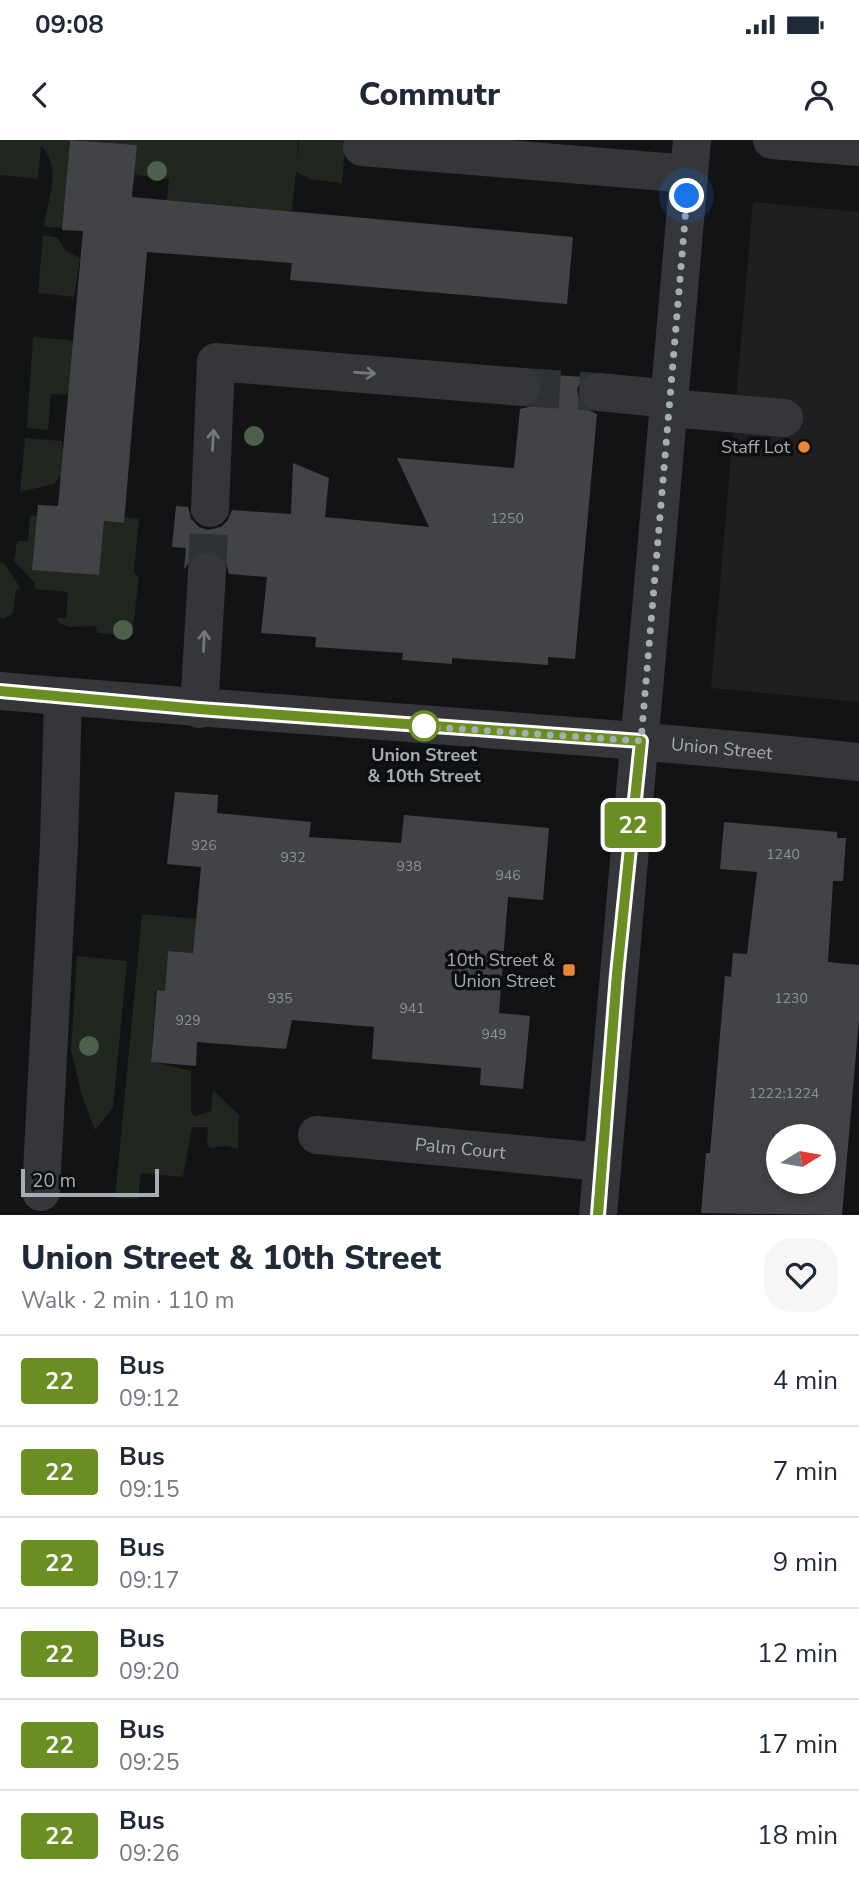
<!DOCTYPE html>
<meta charset="utf-8">
<style>
body{margin:0;font-family:"Nunito Sans",sans-serif;background:#f6f6f7;color:#1f2937;height:100vh;display:flex;flex-direction:column;font-size:26px;white-space:nowrap}
*{box-sizing:border-box;margin:0}
p{font-size:23px;color:#747a83}
.icon{flex:none;width:38px;height:38px;fill:none;stroke:currentColor;stroke-width:2;stroke-linecap:round;stroke-linejoin:round}
.map{position:relative;height:1075px;overflow:hidden}
.drawer{display:flex;flex-direction:column;background:#fff;flex:1}
.drawer>*{flex:none}
.badge{padding:0 14px;border-radius:5px;font-size:24px;line-height:46px}
.needle{width:46px;rotate:79deg}
.tools{position:absolute;left:766px;top:984px;display:grid;gap:14px}
.tools a{display:grid;place-items:center;width:70px;height:70px;border-radius:50%;background:#fff;box-shadow:0 4px 10px #0003;font-size:35px}
.scale{position:absolute;left:21px;bottom:18px;width:138px;box-sizing:border-box;padding-left:7px;border:4px solid #a4acb4;border-top:0;font-size:19px;line-height:24px;white-space:nowrap;color:#a4acb4;-webkit-text-stroke:5px #0d0e0f;paint-order:stroke}
.you{position:absolute;width:35px;height:35px;margin:-18px;border:5px solid #fff;border-radius:50%;background:#1a73e8;box-shadow:0 0 0 10px #1a73e833}
.map>.badge{position:absolute;translate:-50% -50%;box-shadow:0 0 0 4px #fff}
.round{display:grid;place-items:center;flex:none;width:74px;height:74px;border-radius:28px;background:#f6f6f7}
.headline{display:flex;align-items:center;justify-content:space-between;height:119px;padding:0 21px}
h1{font-size:33px;font-weight:800;line-height:52px}
ul{padding:0;list-style:none}
li{display:flex;align-items:center;gap:21px;height:91px;padding:0 21px;border-top:2px solid #e0e1e3}
li div{flex:1}
li b{display:block;font-size:26px}
li em{font-style:normal}
li .badge{min-width:77px;font-weight:700;text-align:center}
.status{display:flex;justify-content:space-between;align-items:center;height:49px;padding:0 35px;background:#fff;direction:ltr}
.status svg{height:19px;fill:currentColor}
header{display:flex;justify-content:space-between;align-items:center;height:91px;padding:0 21px;background:#fff;font-size:32px;font-weight:800}
.map>svg:first-child{display:block}
.built{fill:#1e1f21}
.green{fill:#1f271f}
.building{fill:#414347;fill-rule:evenodd}
.lines{fill:none;stroke-linecap:round;stroke-linejoin:round}
.minor-tunnel{stroke:#2f3234;stroke-width:38;stroke-dasharray:38 19;stroke-linecap:butt}
.minor{stroke:#343639;stroke-width:38}
.tree{fill:#4f5f4d}
.oneway{stroke:#72777d}
.line-casing{stroke:#fff;stroke-width:16}
.line{stroke:#6b8e23;stroke-width:10}
.walk{stroke:#a4acb4;stroke-width:7;stroke-dasharray:0 12.6}
.poi-dot{fill:#ea8734;stroke:#0d0e0f;stroke-width:2.5}
.stop-dot{fill:#fff;stroke:#6b8e23;stroke-width:3.5}
.labels{text-anchor:middle;dominant-baseline:central;stroke-width:7;stroke-linejoin:round;paint-order:stroke}
.number-label{font-size:14px;fill:#8b9299}
.poi-label{font-size:18px;fill:#a4acb4;stroke:#0d0e0f;text-anchor:end}
.street-label{font-size:18px;fill:#a4acb4;stroke:#0d0e0f}
.stop-label{font-size:18px;font-weight:bold;fill:#a4acb4;stroke:#0d0e0f}
</style>
<div class="status"><b>09:08</b><svg viewBox="0 0 49 12"><path d="M0 12V9h3v3zM5 12V6h3v6zM10 12V3h3v9zM15 12V0h3v12zM26 1h20v11H26zM47 4h2v5h-2z"/></svg></div>
<header><svg class="icon" aria-label="back" viewBox="0 0 24 24"><path d="M15 5l-7 7 7 7"/></svg>Commutr<svg class="icon" aria-label="person" viewBox="0 0 24 24"><circle cx="12" cy="8" r="4"/><path d="M4 21q1-7 8-7t8 7"/></svg></header>
<div class="map">
<svg width="859" height="1075" viewBox="0 0 859 1075">
<rect width="100%" height="100%" fill="#121314"/>
<path class="built" d="M 753,62 L 859,72 L 859,562 L 711,548 Z"/>
<path class="green" d="M 0,0 L 70,0 L 63,88 L 44,87 C 47,60 63,27 41,6 L 38,39 L 0,35 Z
M 74,0 L 298,0 L 297,24 L 299,0 L 346,0 L 342,43 L 310,39 L 296,32 L 292,71 L 167,60 L 169,39 L 134,35 L 136,5 Z
M 43,95 L 58,98 L 65,110 L 80,118 L 74,157 L 38,153 Z
M 33,197 L 69,200 L 74,203 L 68,255 L 51,254 L 48,290 L 27,288 Z
M 25,298 L 62,301 L 62,308 L 64,306 L 61,335 L 54,344 L 20,352 Z
M 30,375 L 37,376 L 33,429 L 98,435 L 104,381 L 123,383 L 124,377 L 139,379 L 134,432 L 139,438 L 132,496 L 97,493 L 96,486 L 70,487 L 59,483 L 57,478 L 66,478 L 68,452 L 35,449 L 35,443 L 14,421 L 17,401 L 28,401 Z
M 0,422 L 4,423 L 21,449 L 16,450 L 13,473 L 4,479 L 0,478 Z
M 142,774 L 199,779 L 229,816 L 168,811 L 165,851 L 156,850 L 151,921 L 191,931 L 191,973 L 196,976 L 211,971 L 213,950 L 239,975 L 238,1009 L 227,1006 L 210,1008 L 207,1003 L 208,987 L 192,987 L 183,1037 L 141,1033 L 138,1059 L 115,1058 Z
M 77,816 L 127,821 L 113,968 L 95,990 L 82,956 L 71,910 Z"/>
<path class="building" d="M 70,0 L 137,5 L 132,57 L 573,97 L 567,164 L 290,140 L 292,123 L 147,112 L 124,383 L 104,381 L 99,435 L 32,430 L 38,365 L 58,366 L 83,91 L 62,90 Z
M 539,234 L 584,237 L 577,249 L 579,260 L 586,269 L 597,274 L 575,519 L 548,517 L 548,525 L 452,518 L 452,524 L 402,520 L 403,513 L 315,507 L 316,497 L 261,493 L 267,437 L 229,434 L 226,422 L 218,413 L 209,410 L 197,413 L 184,429 L 186,408 L 172,407 L 176,366 L 188,367 L 191,379 L 199,387 L 208,390 L 221,387 L 228,380 L 232,370 L 291,374 L 293,323 L 329,338 L 325,377 L 429,387 L 397,318 L 514,328 L 520,269 L 532,266 L 540,259 L 544,248 Z
M 175,652 L 218,655 L 217,673 L 311,682 L 309,697 L 401,703 L 404,675 L 549,688 L 543,760 L 508,757 L 499,873 L 530,876 L 523,949 L 480,945 L 481,928 L 372,919 L 374,887 L 292,880 L 286,909 L 197,902 L 196,926 L 151,922 L 157,850 L 165,851 L 168,811 L 193,813 L 201,727 L 167,724 Z
M 724,682 L 837,692 L 837,698 L 846,698 L 843,741 L 833,741 L 828,822 L 859,825 L 859,880 L 842,1075 L 701,1073 L 706,1013 L 710,1013 L 725,836 L 731,837 L 733,813 L 747,814 L 757,732 L 720,729 ZM 779,996 L 824,996 L 824,1041 L 779,1041 Z"/>
<g class="lines">
<path class="minor-tunnel" d="M 522,247 L 599,252
M 207,432 L 210,368"/>
<g class="minor">
<path d="M 772,0 L 859,7"/>
<path d="M 362,7 L 689,34"/>
<path d="M 599,252 L 671,259"/>
<path d="M 670,268 L 784,278"/>
<path d="M 210,368 L 216,222 L 522,247"/>
<path id="s1" d="M 0,551 C 286,576 573,592 859,622"/>
<path d="M 199,569 L 207,432"/>
<path id="s2" d="M 317,995 L 602,1022"/>
<path d="M 41,1052 L 59,703 L 63,556"/>
<path d="M 598,1075 L 692,0"/>
</g>
</g>
<g class="tree">
<circle cx="157" cy="31" r="10"/>
<circle cx="254" cy="296" r="10"/>
<circle cx="123" cy="490" r="10"/>
<circle cx="89" cy="906" r="10"/>
</g>
<defs><path id="oneway-shaft" d="M-6 0H5M1.5-3L5.5 0L1.5 3" fill="none" stroke-width="1.6" stroke-linecap="round" stroke-linejoin="round" transform="scale(1.75)"/></defs>
<g class="oneway">
<use href="#oneway-shaft" transform="translate(365 233) rotate(4)"/>
<use href="#oneway-shaft" transform="translate(213 300) rotate(-87)"/>
<use href="#oneway-shaft" transform="translate(204 501) rotate(-87)"/>
</g>
<g class="lines">
<defs>
<path id="line" d="M 0,551 L 199,569 L 641,601 L 617,834 L 598,1075"/>
</defs>
<use href="#line" class="line-casing"/>
<use href="#line" class="line"/>
<path class="walk" d="M 424,586 L 418,586 L 641,601 L 687,56"/>
</g>
<g class="poi-dot">
<circle cx="804" cy="307" r="7"/>
<rect x="562" y="823" width="14" height="14" rx="3.5"/>
</g>
<circle class="stop-dot" cx="424" cy="586" r="14"/>
<g class="labels">
<g class="number-label">
<text x="507" y="378">1250</text>
<text x="204" y="705">926</text>
<text x="783" y="714">1240</text>
<text x="293" y="717">932</text>
<text x="409" y="726">938</text>
<text x="508" y="735">946</text>
<text x="280" y="858">935</text>
<text x="791" y="858">1230</text>
<text x="412" y="868">941</text>
<text x="188" y="880">929</text>
<text x="494" y="894">949</text>
<text x="784" y="953">1222;1224</text>
</g>
<g class="poi-label">
<text x="790" y="307">Staff Lot</text>
<text x="555" y="820">10th Street &amp;<tspan x="555" dy="21">Union Street</tspan></text>
</g>
<g class="street-label">
<text stroke="none"><textPath href="#s1" startOffset="724">Union Street</textPath></text>
<text stroke="none"><textPath href="#s2" startOffset="144">Palm Court</textPath></text>
</g>
<g class="stop-label">
<text x="424" y="615">Union Street<tspan x="424" dy="21">&amp; 10th Street</tspan></text>
</g>
</g>
</svg>
<div class="tools">
<a><svg class="needle" viewBox="-14 -14 28 28"><path d="M0-13l5 13h-10z" fill="#e53935"/><path d="M0 13l5-13h-10z" fill="#747a83"/></svg></a>
</div>
<div class="scale">20 m</div>
<div class="you" style="left:687px;top:56px"></div>
<b class="badge" style="left:633px;top:685px;background:#6b8e23;color:#fff">22</b>
</div>
<section class="drawer">
<div class="headline"><div><h1>Union Street &amp; 10th Street</h1><p>Walk · 2 min · 110 m</p></div><a class="round"><svg class="icon" aria-label="heart" viewBox="0 0 24 24"><path d="M12 20l-8-8c-3-5 5-10 8-4 3-6 11-1 8 4z"/></svg></a></div>
<ul>
<li><span class="badge" style="background:#6b8e23;color:#fff">22</span><div><b>Bus</b><p>09:12</p></div><em>4 min</em></li>
<li><span class="badge" style="background:#6b8e23;color:#fff">22</span><div><b>Bus</b><p>09:15</p></div><em>7 min</em></li>
<li><span class="badge" style="background:#6b8e23;color:#fff">22</span><div><b>Bus</b><p>09:17</p></div><em>9 min</em></li>
<li><span class="badge" style="background:#6b8e23;color:#fff">22</span><div><b>Bus</b><p>09:20</p></div><em>12 min</em></li>
<li><span class="badge" style="background:#6b8e23;color:#fff">22</span><div><b>Bus</b><p>09:25</p></div><em>17 min</em></li>
<li><span class="badge" style="background:#6b8e23;color:#fff">22</span><div><b>Bus</b><p>09:26</p></div><em>18 min</em></li>
</ul>
</section>
